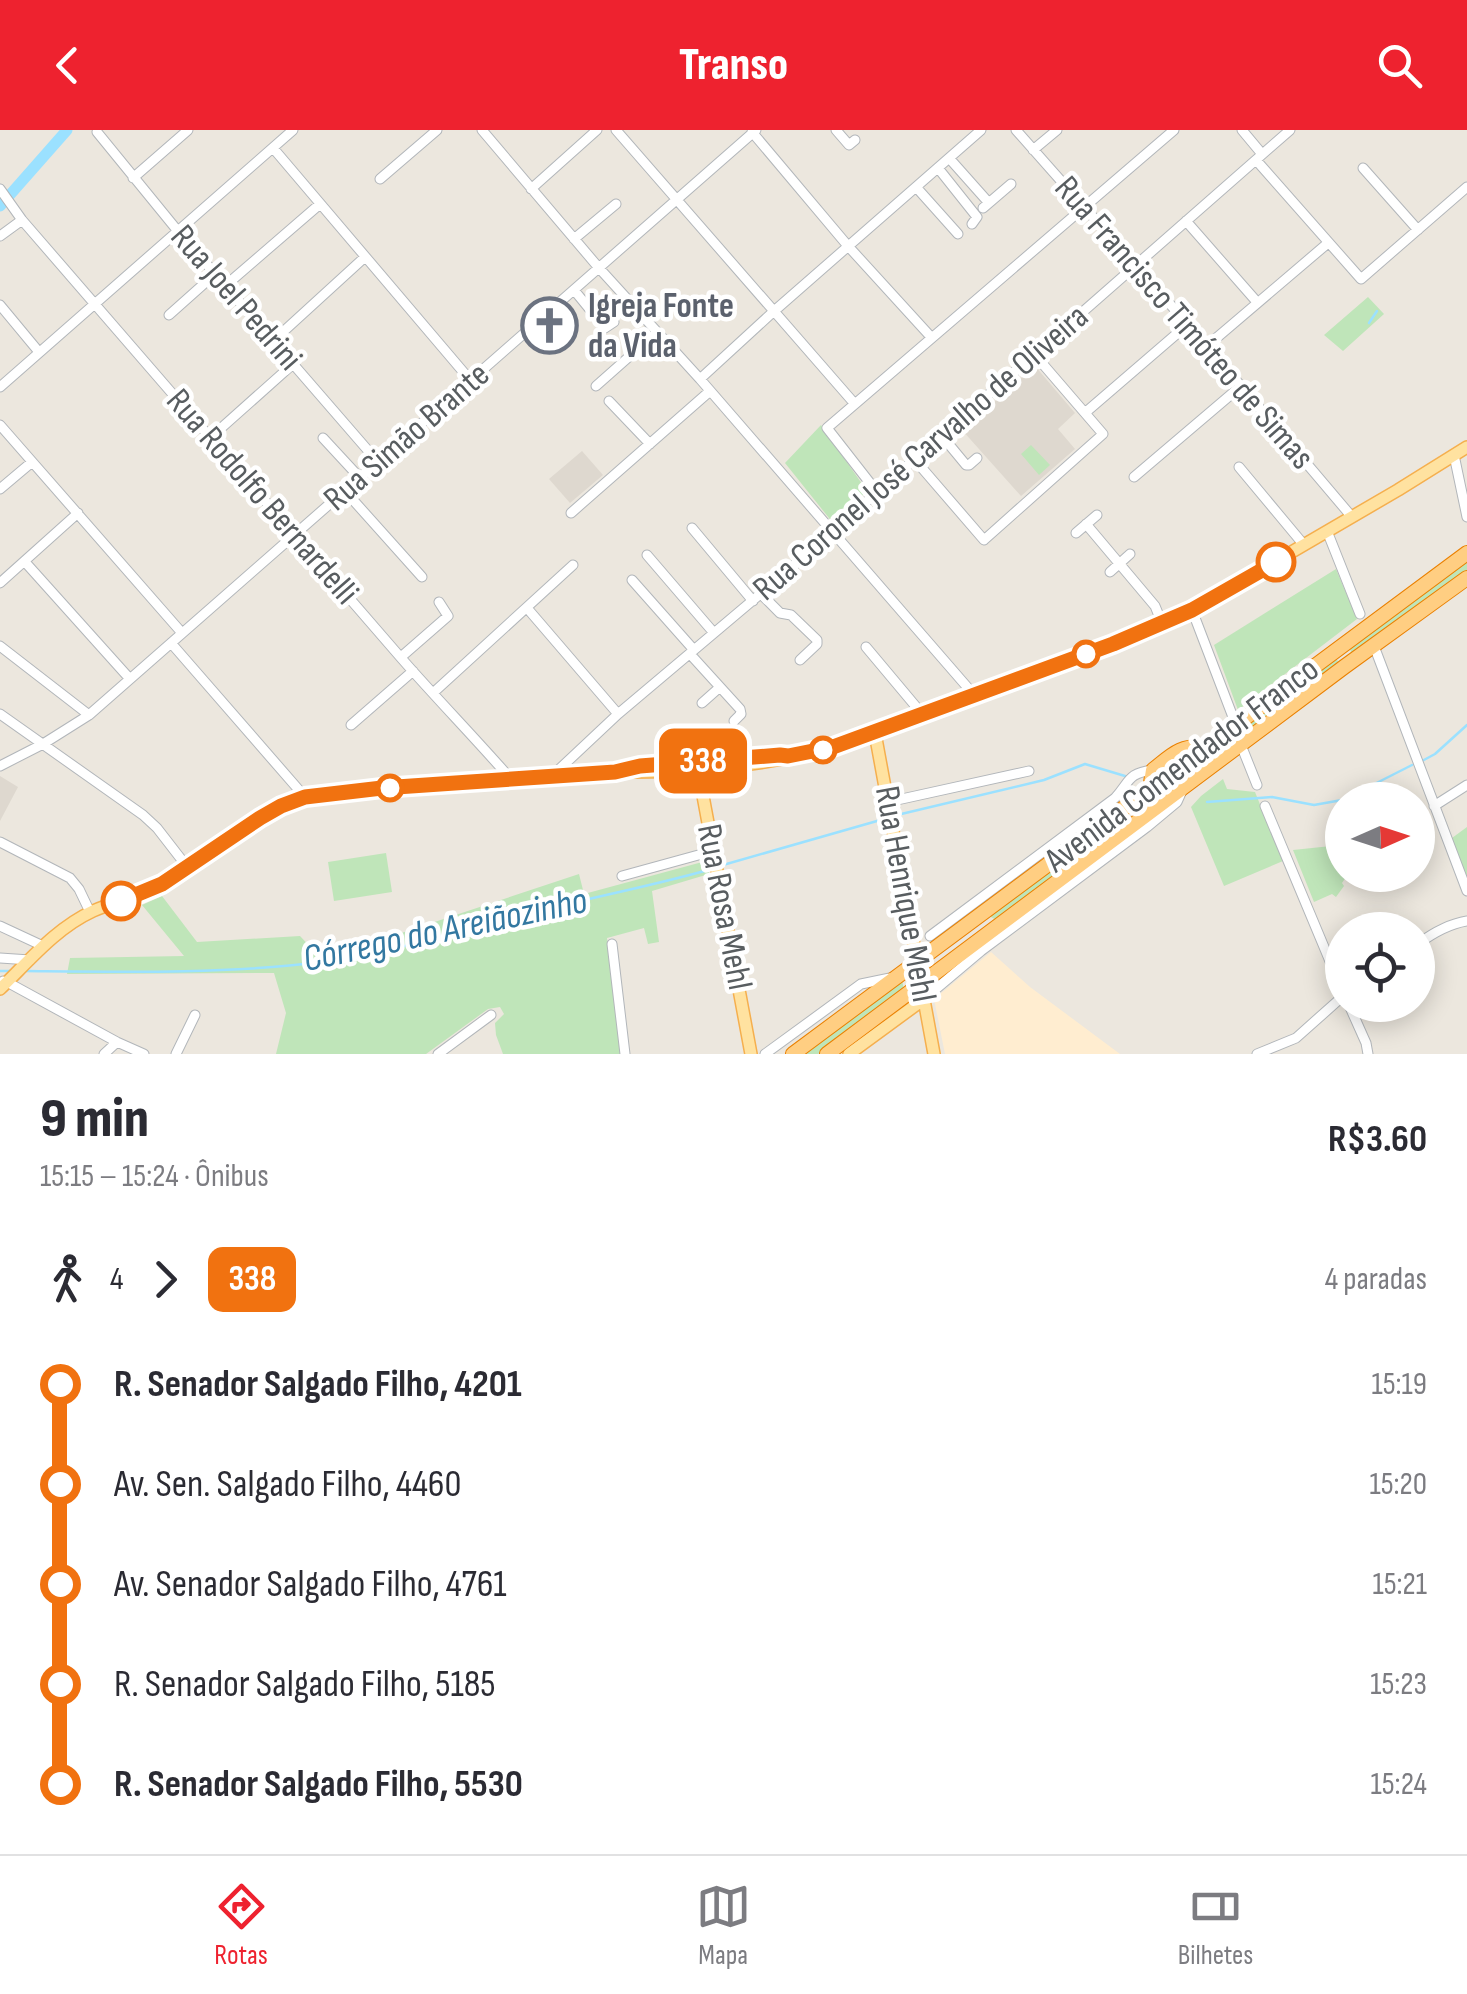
<!DOCTYPE html>
<html lang="pt">
<meta charset="utf-8">
<style>
body{margin:0;font-family:"Sofia Sans Condensed",sans-serif;background:#f2f2f3;color:#2b2b33;height:100vh;display:flex;flex-direction:column;font-size:38px;white-space:nowrap}
*{box-sizing:border-box;margin:0}
p{font-size:32px;color:#7c7c81}
.icon{flex:none;width:55px;height:55px;fill:none;stroke:currentColor;stroke-width:2;stroke-linecap:round;stroke-linejoin:round}
.map{position:relative;height:924px;overflow:hidden}
.details{display:flex;flex-direction:column;background:#fff;flex:1}
.details>*{flex:none}
.badge{padding:0 20px;border-radius:15px;font-size:35px;line-height:65px}
.needle{width:65px;rotate:87deg}
.buttons{position:absolute;left:1325px;top:652px;display:grid;gap:20px}
.buttons a{display:grid;place-items:center;width:110px;height:110px;border-radius:50%;background:#fff;box-shadow:0 5px 25px #0003;font-size:50px}
.map>.badge{position:absolute;translate:-50% -50%;box-shadow:0 0 0 5px #fff}
.legs{display:flex;align-items:center;gap:15px;height:110px;padding:0 40px;font-size:32px}
.legs p{margin-inline-start:auto}
.summary{display:flex;align-items:center;justify-content:space-between;height:170px;padding:0 40px}
h1{font-size:55px;font-weight:800;line-height:75px}
ul{padding:0 40px;list-style:none}
li{display:flex;align-items:center;gap:35px;height:100px;font-size:38px}
li i{display:grid;place-items:center;width:15px;height:100%;margin:0 12px;background:currentColor}
li i::after{content:'';width:25px;height:25px;margin:-12px;border:8px solid;border-radius:50%;background:#fff}
li p{margin-inline-start:auto}
li:first-child i{background:linear-gradient(#0000 50%,currentColor 0)}
li:last-child i{background:linear-gradient(currentColor 50%,#0000 0)}
header{display:flex;justify-content:space-between;align-items:center;height:130px;padding:0 40px;background:#ee222f;color:#fff;font-size:45px;font-weight:800}
.dock{display:flex;justify-content:space-around;align-items:center;height:140px;border-top:2px solid #e1e1e2;background:#fff;font-size:28px;color:#7c7c81}
.dock a{display:grid;justify-items:center;gap:5px}
.dock .on{color:#ee222f}
.map>svg:first-child{display:block}
.commercial{fill:#ffedd0}
.education{fill:#ded8cf}
.green{fill:#bfe5b9}
.lines{fill:none;stroke-linecap:round;stroke-linejoin:round}
.stream{stroke:#9be1ff;stroke-width:2.5}
.river{stroke:#9be1ff;stroke-width:11}
.minor-casing{stroke:#b2b6ba;stroke-width:11}
.major-casing{stroke:#f5af4e;stroke-width:14}
.highway-casing{stroke:#ea8000;stroke-width:16}
.minor{stroke:#fff;stroke-width:9}
.major{stroke:#ffe2a0;stroke-width:11}
.highway{stroke:#ffce82;stroke-width:14}
.line-1-casing{stroke:#fff;stroke-width:22}
.line-1{stroke:#f17210;stroke-width:15}
.stop-1-dot{fill:#fff;stroke:#f17210;stroke-width:5}
.labels{text-anchor:middle;dominant-baseline:central;stroke-width:9;stroke-linejoin:round;paint-order:stroke}
.street-label{font-size:35px;fill:#585d60;stroke:#fff}
.worship-label{font-size:35px;font-weight:bold;fill:#5b616d;stroke:#fff;text-anchor:start}
.water-label{font-size:38px;font-style:italic;fill:#3378a1;stroke:#fff}
</style>
<header><svg class="icon" aria-label="back" viewBox="0 0 24 24"><path d="M15 5l-7 7 7 7"/></svg>Transo<svg class="icon" aria-label="search" viewBox="0 0 24 24"><circle cx="10" cy="10" r="6"/><path d="M15 15l6 6"/></svg></header>
<div class="map">
<svg width="1467" height="924" viewBox="0 0 1467 924">
<rect width="100%" height="100%" fill="#ece7de"/>
<path class="commercial" d="M 991,822 L 1030,857 L 1120,924 L 945,924 L 934,869 Z"/>
<path class="education" d="M 1035,236 L 1075,283 L 1058,299 L 1075,319 L 1021,366 L 962,300 Z
M 582,321 L 603,345 L 570,373 L 549,349 Z
M 0,646 L 18,657 L 0,691 Z"/>
<path class="green" d="M 1368,167 L 1384,184 L 1343,221 L 1324,205 Z
M 821,295 L 867,361 L 833,393 L 785,333 Z
M 1031,315 L 1050,335 L 1039,345 L 1021,324 Z
M 1467,427 L 1467,442 L 1352,525 L 1350,519 L 1346,517 Z
M 1336,439 L 1357,489 L 1238,580 L 1214,515 Z
M 1334,527 L 1340,533 L 1135,688 L 1136,684 L 1132,679 Z
M 1223,649 L 1227,659 L 1255,662 L 1283,731 L 1224,756 L 1191,677 L 1201,666 Z
M 1119,690 L 1123,694 L 996,790 L 991,787 L 991,783 Z
M 1467,697 L 1467,750 L 1452,708 Z
M 1331,716 L 1333,731 L 1341,733 L 1342,745 L 1346,747 L 1342,753 L 1344,756 L 1336,767 L 1332,764 L 1314,772 L 1293,720 Z
M 386,723 L 392,762 L 334,771 L 328,732 Z
M 706,731 L 709,744 L 652,761 L 659,812 L 648,814 L 644,798 L 607,808 L 621,924 L 503,924 L 496,905 L 495,893 L 504,884 L 500,877 L 488,879 L 426,924 L 276,924 L 286,883 L 274,843 L 67,844 L 70,828 L 184,826 L 142,775 L 162,766 L 197,812 L 300,806 L 316,823 L 362,816 L 579,744 L 584,764 Z
M 902,850 L 904,860 L 818,924 L 800,924 Z"/>
<g class="lines">
<path class="stream" d="M 1369,193 L 1377,181
M 1422,631 L 1435,624 L 1467,595
M 1343,670 L 1412,635
M 1207,672 L 1272,667 L 1314,675 L 1342,670
M 897,685 L 1044,650 L 1085,634 L 1125,646
M 723,735 L 884,689
M 0,841 L 13,841
M 26,841 C 125,842 224,844 323,832 C 388,824 452,802 515,786 C 580,770 644,758 708,740"/>
<path class="river" d="M 0,76 L 67,0"/>
<defs>
<path id="minor" d="M 482,0 L 599,138 L 700,249 L 975,566
M 616,0 L 854,273
M 836,0 L 849,15 L 855,10
M 1016,0 L 1207,216 L 1352,387
M 1242,0 L 1262,24
M 97,2 L 177,100 L 378,332
M 752,2 L 848,116 L 931,207
M 273,18 L 471,251
M 1033,20 L 1057,0
M 949,28 L 989,73
M 1256,30 L 1361,149 L 1467,57
M 938,38 L 977,87 L 972,94
M 1363,38 L 1418,100
M 133,48 L 188,0
M 380,49 L 437,0
M 916,57 L 958,104
M 0,59 L 22,90 C 149,236 275,383 402,529 C 437,569 475,608 510,648
M 531,59 L 597,0
M 983,78 L 1011,54
M 1186,91 L 1257,172
M 0,106 L 22,90
M 574,109 L 616,74
M 225,156 L 320,74
M 574,160 L 605,198 L 614,192
M 0,175 L 39,222
M 169,185 L 215,144
M 273,211 L 365,127
M 1207,216 L 1328,113
M 700,249 L 773,182 L 981,0
M 596,256 L 657,202
M 0,257 L 293,0
M 609,271 L 650,314
M 1086,282 L 1187,195
M 0,295 L 182,503
M 942,306 L 966,335 L 969,335 L 977,328
M 210,308 L 293,234
M 323,308 L 360,348
M 1454,325 L 1467,387
M 915,330 L 984,410 L 1103,304 L 1035,225
M 1239,337 L 1304,415
M 1134,347 L 1241,256
M 0,359 L 32,332
M 345,361 L 422,447
M 877,362 L 827,298 L 1174,0
M 571,383 L 710,261
M 1086,394 L 1155,476 L 1162,493
M 692,398 L 753,471
M 1327,401 L 1360,484
M 1076,403 L 1097,385
M 647,425 L 714,503
M 25,432 L 130,549
M 1110,442 L 1130,424
M 632,450 L 694,520
M 0,453 L 78,383
M 761,464 L 780,483 L 791,485 L 817,510 L 817,514 L 800,530
M 527,478 L 618,584
M 1192,480 L 1236,595
M 171,513 L 305,667
M 0,516 L 89,585
M 1374,516 L 1467,761
M 866,517 L 923,585
M 690,524 L 740,579 L 741,584 L 734,591
M 401,527 L 448,486 L 439,472
M 433,563 L 573,435
M 702,573 L 720,557
M 0,584 L 143,685 L 157,698 L 188,738
M 351,595 L 413,541
M 1241,615 L 1257,655
M 0,636 L 43,614 L 89,585 L 756,0
M 552,646 L 618,584 L 784,444 L 1290,0
M 888,672 L 1029,641
M 1265,676 L 1342,860
M 1434,676 L 1467,655
M 0,712 L 70,748 L 79,759 L 90,782
M 622,746 L 713,721
M 0,796 L 43,816
M 930,806 L 1115,668 C 1130,652 1127,643 1153,640
M 612,814 L 625,924
M 1418,814 C 1433,803 1448,794 1467,791
M 0,828 L 30,830
M 3,851 L 7,852 L 117,912 L 144,924
M 924,869 L 981,821 L 1147,697 L 1177,672 L 1182,661
M 1349,875 L 1366,913 L 1368,924
M 104,924 L 117,912
M 176,924 L 195,885
M 438,924 L 491,885
M 765,924 L 861,854 L 890,848
M 1257,924 L 1296,908 L 1342,867"/>
<path id="major" d="M 875,603 L 934,924
M 699,635 L 698,639 L 751,924
M 0,859 C 29,831 56,798 93,781 C 116,771 141,766 163,753 C 208,728 256,679 305,667 C 344,657 387,658 426,655 C 469,652 512,648 555,646 C 575,644 595,641 615,642 C 688,643 763,637 833,617 L 1093,522 L 1192,480 L 1398,360 L 1467,317
M 849,924 L 924,869"/>
<path id="highway" d="M 1150,659 L 1153,640 C 1172,625 1180,615 1206,617
M 793,924 L 1467,423
M 827,924 L 1344,537 L 1467,448"/>
</defs>
<use href="#minor" class="minor-casing"/>
<use href="#major" class="major-casing"/>
<use href="#highway" class="highway-casing"/>
<use href="#minor" class="minor"/>
<use href="#major" class="major"/>
<use href="#highway" class="highway"/>
</g>
<g class="lines">
<defs>
<path id="line-1" d="M 121,771 L 162,754 L 260,688 L 281,676 L 305,667 L 382,658 L 615,642 L 640,636 L 780,625 L 788,626 L 833,617 L 1113,514 L 1192,480 L 1276,432"/>
</defs>
<use href="#line-1" class="line-1-casing"/>
<use href="#line-1" class="line-1"/>
</g>
<defs>
<symbol id="church-ring" viewBox="-11 -11 22 22"><circle r="9.5" fill="#fff" stroke="#6b7280" stroke-width="1.5"/><path d="M-1.2-6h2.4v3.5h3.3v2.4h-3.3V6h-2.4V-.1h-3.3v-2.4h3.3Z" fill="#6b7280"/></symbol>
</defs>
<g fill-rule="evenodd">
<use href="#church-ring" x="518" y="164" width="63" height="63"/>
</g>
<g class="stop-1-dot">
<circle cx="1276" cy="432" r="18"/>
<circle cx="1086" cy="524" r="12"/>
<circle cx="823" cy="620" r="12"/>
<circle cx="390" cy="658" r="12"/>
<circle cx="121" cy="771" r="18"/>
</g>
<g class="labels">
<g class="street-label">
<text transform="translate(236 168) rotate(49)">Rua Joel Pedrini</text>
<text transform="translate(1184 193) rotate(49)">Rua Francisco Timóteo de Simas</text>
<text transform="translate(407 307) rotate(-41)">Rua Simão Brante</text>
<text transform="translate(921 323) rotate(-41)">Rua Coronel José Carvalho de Oliveira</text>
<text transform="translate(262 367) rotate(49)">Rua Rodolfo Bernardelli</text>
<text transform="translate(1182 635) rotate(-37)">Avenida Comendador Franco</text>
<text transform="translate(905 764) rotate(80)">Rua Henrique Mehl</text>
<text transform="translate(724 777) rotate(79)">Rua Rosa Mehl</text>
</g>
<g class="worship-label">
<text x="588" y="176">Igreja Fonte<tspan x="588" dy="40">da Vida</tspan></text>
</g>
<g class="water-label">
<text transform="translate(445 800) rotate(-12)">Córrego do Areiãozinho</text>
</g>
</g>
</svg>
<div class="buttons">
<a><svg class="needle" viewBox="-14 -14 28 28"><path d="M0-13l5 13h-10z" fill="#e53935"/><path d="M0 13l5-13h-10z" fill="#7c7c81"/></svg></a>
<a><svg class="icon" aria-label="locate" viewBox="0 0 24 24"><circle cx="12" cy="12" r="6"/><path d="M12 2v4M12 18v4M2 12h4M18 12h4"/></svg></a>
</div>
<b class="badge" style="left:703px;top:631px;background:#f17210;color:#fff">338</b>
</div>
<section class="details">
<div class="summary"><div><h1>9 min</h1><p>15:15 – 15:24 · Ônibus</p></div><b>R$3.60</b></div>
<div class="legs"><svg class="icon" aria-label="walk" viewBox="0 0 24 24"><circle cx="13" cy="4" r="2"/><path d="M13 8l-2 6 4 7M11 14l-3 7M7 12l3-4h3l4 4"/></svg>4<svg class="icon" aria-label="forward" viewBox="0 0 24 24"><path d="M9 5l7 7-7 7"/></svg><b class="badge" style="background:#f17210;color:#fff">338</b><p>4 paradas</p></div>
<ul>
<li><i style="color:#f17210"></i><b>R. Senador Salgado Filho, 4201</b><p>15:19</p></li>
<li><i style="color:#f17210"></i><span>Av. Sen. Salgado Filho, 4460</span><p>15:20</p></li>
<li><i style="color:#f17210"></i><span>Av. Senador Salgado Filho, 4761</span><p>15:21</p></li>
<li><i style="color:#f17210"></i><span>R. Senador Salgado Filho, 5185</span><p>15:23</p></li>
<li><i style="color:#f17210"></i><b>R. Senador Salgado Filho, 5530</b><p>15:24</p></li>
</ul>
</section>
<nav class="dock">
<a class="on"><svg class="icon" aria-label="directions" viewBox="0 0 24 24"><path d="M12 3l9 9-9 9-9-9zM9 14v-3h6M13 9l2 2-2 2"/></svg>Rotas</a>
<a><svg class="icon" aria-label="map" viewBox="0 0 24 24"><path d="M3 6l6-2 6 2 6-2v14l-6 2-6-2-6 2zM9 4v14M15 6v14"/></svg>Mapa</a>
<a><svg class="icon" aria-label="tickets" viewBox="0 0 24 24"><path d="M3 7h18v10H3zM15 7v10"/></svg>Bilhetes</a>
</nav>
